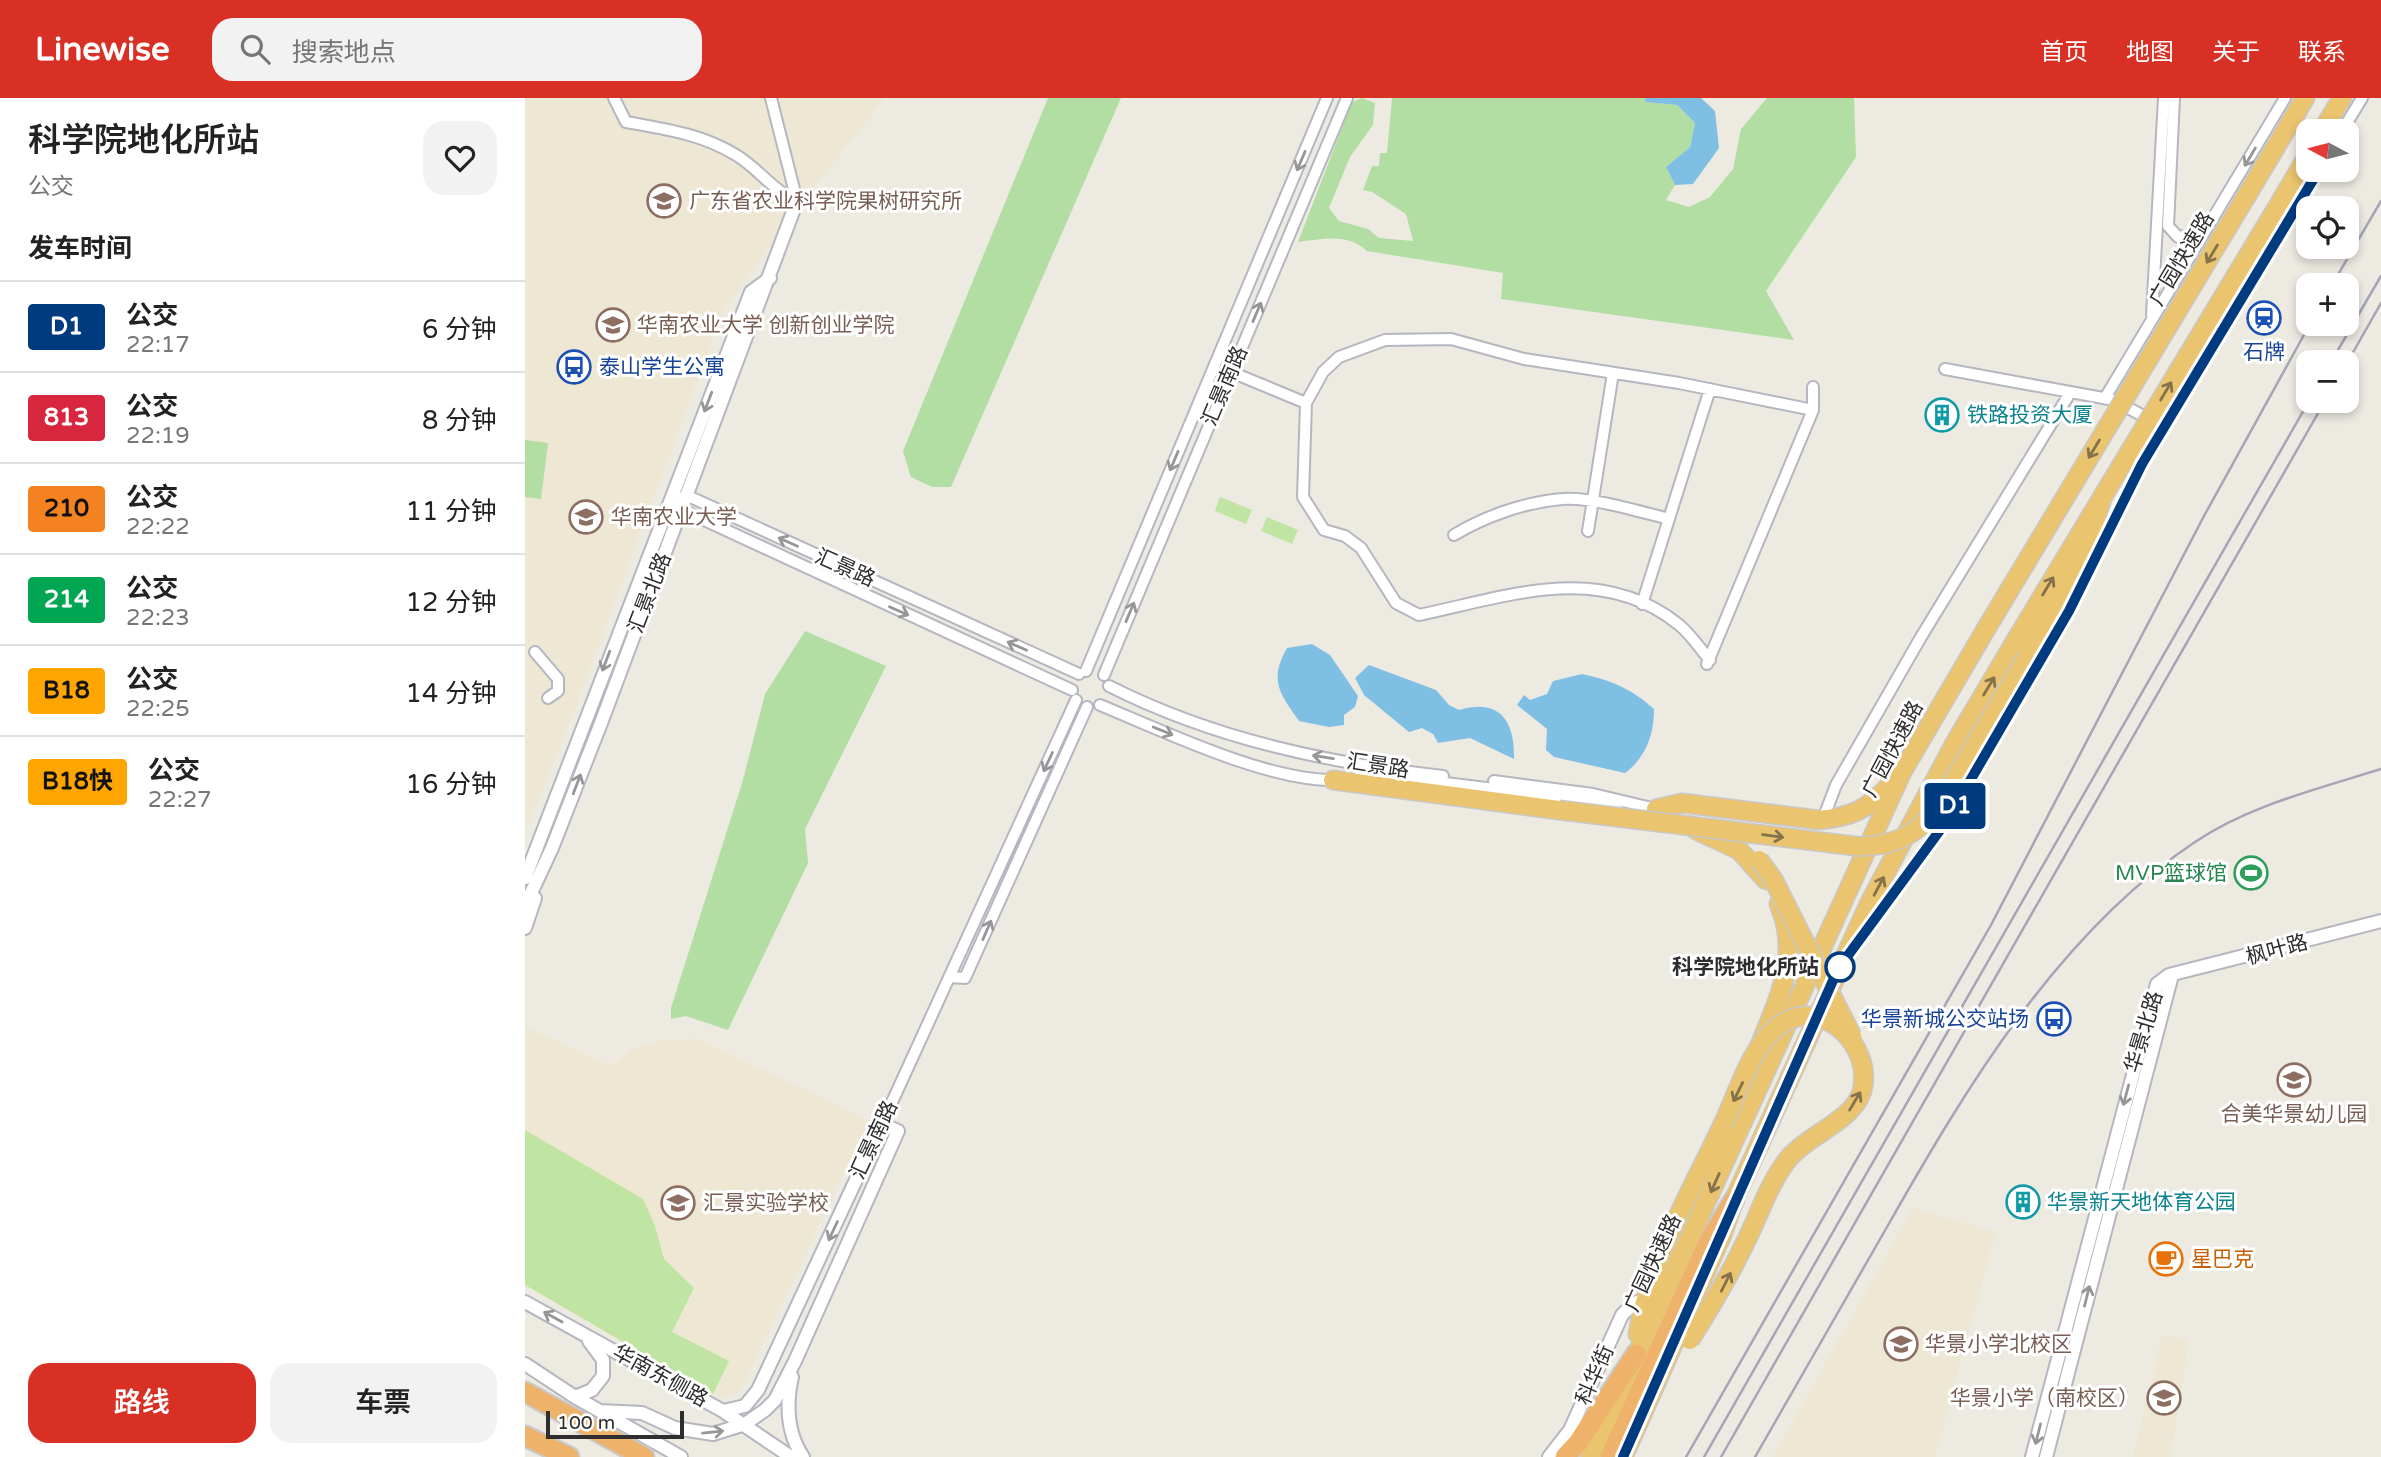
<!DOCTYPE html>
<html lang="zh">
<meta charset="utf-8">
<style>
body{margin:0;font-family:"Varela Round","Noto Sans SC",sans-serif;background:#f2f2f2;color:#222;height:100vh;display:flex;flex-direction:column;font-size:26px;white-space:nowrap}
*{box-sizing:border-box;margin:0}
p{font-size:23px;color:#767676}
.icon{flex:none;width:38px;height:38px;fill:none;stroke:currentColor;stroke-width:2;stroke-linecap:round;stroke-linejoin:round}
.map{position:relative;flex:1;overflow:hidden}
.details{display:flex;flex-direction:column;background:#fff;width:525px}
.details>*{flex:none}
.badge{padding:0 14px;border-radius:5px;font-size:24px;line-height:46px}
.needle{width:46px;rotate:277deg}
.controls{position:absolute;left:1771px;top:21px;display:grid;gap:14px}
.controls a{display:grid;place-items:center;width:63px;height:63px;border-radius:14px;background:#fff;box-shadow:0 4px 10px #0003;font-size:35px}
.scale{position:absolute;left:21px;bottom:18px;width:138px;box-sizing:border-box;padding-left:7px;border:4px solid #2e2e2e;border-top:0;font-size:19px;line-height:24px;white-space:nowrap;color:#2e2e2e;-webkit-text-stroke:5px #fff;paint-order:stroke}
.map>.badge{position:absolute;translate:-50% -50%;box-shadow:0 0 0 4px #fff}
h2{padding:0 28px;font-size:26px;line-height:63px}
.round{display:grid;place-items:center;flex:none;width:74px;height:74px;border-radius:21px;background:#f2f2f2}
.headline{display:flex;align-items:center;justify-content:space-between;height:119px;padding:0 28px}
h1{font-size:33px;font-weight:600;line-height:52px}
.action{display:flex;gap:14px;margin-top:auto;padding:14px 28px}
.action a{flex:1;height:80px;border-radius:21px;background:#d93025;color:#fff;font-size:28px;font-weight:600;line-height:80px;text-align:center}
.action a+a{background:#f2f2f2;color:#222}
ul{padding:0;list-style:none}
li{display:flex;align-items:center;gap:21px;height:91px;padding:0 28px;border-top:2px solid #e0e0e0}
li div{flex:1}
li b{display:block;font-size:26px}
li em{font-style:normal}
li .badge{min-width:77px;font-weight:700;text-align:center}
header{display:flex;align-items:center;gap:42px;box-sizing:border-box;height:98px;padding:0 35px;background:#d93025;color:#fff}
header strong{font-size:33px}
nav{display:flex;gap:38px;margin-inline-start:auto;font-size:24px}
.search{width:490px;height:63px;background:#f2f2f2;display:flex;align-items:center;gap:18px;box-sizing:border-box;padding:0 24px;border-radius:21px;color:#767676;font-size:26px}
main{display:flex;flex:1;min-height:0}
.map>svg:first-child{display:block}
.education{fill:#ede7d3}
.green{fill:#b2dea4}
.pitch{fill:#c0e4a1}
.water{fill:#80bfe4}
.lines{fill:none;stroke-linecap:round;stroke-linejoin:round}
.minor-casing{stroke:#b5b6c0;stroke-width:14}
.tertiary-casing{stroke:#b5b6c0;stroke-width:16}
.trunk-casing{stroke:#c9c9c9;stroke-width:21}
.motorway-casing{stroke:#c9c9c9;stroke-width:23}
.minor{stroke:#fff;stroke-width:10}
.tertiary{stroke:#fff;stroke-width:12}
.trunk{stroke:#eac46e;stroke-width:18}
.motorway{stroke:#efb26b;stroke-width:19}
.rail{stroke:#a5a5b6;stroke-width:2.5}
.trunk-bridge-casing{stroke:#c9c9c9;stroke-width:21;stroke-linecap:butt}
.trunk-bridge{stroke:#eac46e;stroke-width:18}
.oneway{stroke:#969696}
.oneway2{stroke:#83724b}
.line-casing{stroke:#fff;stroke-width:16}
.line{stroke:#003b80;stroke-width:10}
.stop-dot{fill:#fff;stroke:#003b80;stroke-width:3.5}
.labels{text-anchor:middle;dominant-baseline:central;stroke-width:6;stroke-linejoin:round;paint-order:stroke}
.education-label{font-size:21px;fill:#785e54;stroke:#fff;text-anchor:start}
.street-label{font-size:21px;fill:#2e2e2e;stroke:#fff}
.transit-label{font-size:21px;fill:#164399;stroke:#fff}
.culture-label{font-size:21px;fill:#0d838f;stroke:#fff;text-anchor:start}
.leisure-label{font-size:21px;fill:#27864d;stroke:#fff;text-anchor:end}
.stop-label{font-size:21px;font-weight:bold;fill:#2e2e2e;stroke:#fff;text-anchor:end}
.food-label{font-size:21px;fill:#c56008;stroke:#fff;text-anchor:start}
</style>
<header>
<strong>Linewise</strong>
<div class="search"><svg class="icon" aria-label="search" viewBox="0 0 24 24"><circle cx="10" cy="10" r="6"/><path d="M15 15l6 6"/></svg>搜索地点</div>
<nav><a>首页</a><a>地图</a><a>关于</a><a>联系</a></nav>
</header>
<main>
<section class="details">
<div class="headline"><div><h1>科学院地化所站</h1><p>公交</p></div><a class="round"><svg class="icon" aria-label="heart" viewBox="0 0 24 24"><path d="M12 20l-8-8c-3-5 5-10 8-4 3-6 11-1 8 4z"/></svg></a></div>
<h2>发车时间</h2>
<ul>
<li><span class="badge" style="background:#003b80;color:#fff">D1</span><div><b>公交</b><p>22:17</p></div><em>6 分钟</em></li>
<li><span class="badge" style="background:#d7263d;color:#fff">813</span><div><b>公交</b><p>22:19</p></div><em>8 分钟</em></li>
<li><span class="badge" style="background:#f58220;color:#111">210</span><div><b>公交</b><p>22:22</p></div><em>11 分钟</em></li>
<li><span class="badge" style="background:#00a651;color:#fff">214</span><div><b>公交</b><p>22:23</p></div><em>12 分钟</em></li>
<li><span class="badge" style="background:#ffa500;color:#111">B18</span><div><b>公交</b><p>22:25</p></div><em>14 分钟</em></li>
<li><span class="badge" style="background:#ffa500;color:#111">B18快</span><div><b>公交</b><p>22:27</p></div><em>16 分钟</em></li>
</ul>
<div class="action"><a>路线</a><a>车票</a></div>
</section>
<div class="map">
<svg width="1856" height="1359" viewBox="0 0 1856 1359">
<rect width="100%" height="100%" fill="#edeae2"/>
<path class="education" d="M 0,0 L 360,0 L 288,90 L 199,211 L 44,627 L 0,733 Z
M 0,929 L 86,968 L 109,950 L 134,943 L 172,941 L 344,1022 L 216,1293 L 197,1301 L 0,1187 Z
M 1388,1110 L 1471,1134 L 1410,1359 L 1248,1359 Z
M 1637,1238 L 1664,1241 L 1646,1359 L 1608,1359 Z"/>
<path class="green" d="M 523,0 L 596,0 L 426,389 L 407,389 L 386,379 L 378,353 Z
M 837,0 L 850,5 L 848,27 L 825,59 L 804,110 L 814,123 L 843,131 L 854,140 L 888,143 L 881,116 L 847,94 L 838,92 L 847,68 L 854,68 L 855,55 L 862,55 L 867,0 L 1120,0 L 1121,4 L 1152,7 L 1170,25 L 1165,49 L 1141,69 L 1150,87 L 1141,102 L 1164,109 L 1185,99 L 1208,71 L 1216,31 L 1242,0 L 1329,0 L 1331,59 L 1241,193 L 1269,242 L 976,201 L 978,175 L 842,153 C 823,135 798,141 773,144 L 827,4 Z
M 0,342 L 23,345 L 16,401 L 0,399 Z
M 280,533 L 361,568 L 280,731 L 283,765 L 203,932 L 161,918 L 146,921 L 146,910 L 218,682 L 240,596 Z"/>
<path class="pitch" d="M 695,399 L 727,412 L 721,426 L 690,413 Z
M 742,419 L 773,432 L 767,446 L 736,433 Z
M 0,1032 L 118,1101 L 130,1128 L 139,1161 L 169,1190 L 147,1234 L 204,1263 L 188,1296 L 0,1187 Z"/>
<path class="water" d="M 1120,0 L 1176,0 L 1190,13 L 1194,50 L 1168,86 L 1150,87 L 1141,69 L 1165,49 L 1170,25 L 1152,7 L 1121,4 Z
M 787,546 L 805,557 L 833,598 L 830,609 L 819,617 L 819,627 L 804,629 L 774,623 C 754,595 744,582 762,550 Z
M 844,567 L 911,592 L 924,607 L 934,612 C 975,600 990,623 989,661 L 945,640 L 913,645 L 908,636 L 897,630 L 884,634 L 839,597 L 830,580 Z
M 1057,576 C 1086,582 1107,591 1129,611 C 1129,637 1121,659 1100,675 L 1029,659 L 1021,652 L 1022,631 L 992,607 L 999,597 L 1005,602 L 1022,596 L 1028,583 Z"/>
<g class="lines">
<defs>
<path id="minor" d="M 89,0 L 101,24 C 140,31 177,36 211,57 C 233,70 248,93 272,103
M 246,0 L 272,103
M 1649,0 L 1643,128 L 1653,139 L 1678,136
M 1817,33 L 1837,0
M 1627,217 L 1639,0
M 1420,271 L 1589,302 L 1629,324
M 706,274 L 781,305
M 1580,300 L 1760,0
M 155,400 L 163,398 L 554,576
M 151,409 L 547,592
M 1063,433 L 1088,275
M 929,437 C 960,418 1001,404 1037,401 C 1063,398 1117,414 1144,421
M 1117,506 L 1185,291
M 10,554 L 33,581 L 33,593 L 23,600
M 1185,562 C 1175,551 1165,535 1153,526 C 1074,463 981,499 894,517 L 871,505 L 836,450 L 820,438 L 799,432 L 778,399 L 781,305 L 798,274 L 814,259 L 860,242 L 926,241 L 999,261 L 1154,285 L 1288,312
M 1182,566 L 1288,312 L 1288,289
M 561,573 L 802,0
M 579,577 L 822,0
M 584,588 C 689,641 802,665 918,678
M 575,607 C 638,633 744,684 811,682
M 834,679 L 863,678 L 1060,702 L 1095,713
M 969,683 L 1068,696 L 1131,711
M 1298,721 L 1311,687 L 1396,539 L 1545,295
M 1332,846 L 1421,724 L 1544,513 L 1617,366 L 1794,72
M 425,879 L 440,880 L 562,609
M 357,1026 L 551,602"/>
<path id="tertiary" d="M 0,780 L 226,194 L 245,180
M 0,808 L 27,750 L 76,625 L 272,103
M 0,830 L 10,800
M 0,1204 L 198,1313 L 266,1359
M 0,1266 L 50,1299 L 156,1359
M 267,1279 C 261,1306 262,1335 278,1359
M 50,1299 L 67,1292 L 78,1278 L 78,1262 L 64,1243
M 75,1313 L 117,1315 L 150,1330 L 188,1336 L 220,1326 L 240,1312 L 250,1302 L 270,1263 L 373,1033 L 357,1026 L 233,1292 L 220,1308 L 198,1313
M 1024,1359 L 1045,1332 L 1097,1217 L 1109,1205 L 1120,1202
M 1507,1359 L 1632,886 L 1644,877 L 1856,823
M 1521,1359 L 1647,877"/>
<path id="trunk" d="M 1797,33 L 1817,0
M 1722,97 L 1780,0
M 1750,113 L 1783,57
M 808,682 L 1034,712
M 1131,711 L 1157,705 L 1294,722 C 1326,719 1344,711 1366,686
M 1171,732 L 1214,752 L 1241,782
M 1235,947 C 1254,899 1276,858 1254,806
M 1113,1236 C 1124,1165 1168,1090 1198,1026
M 1065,1359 L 1377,674 L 1461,531
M 1098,1359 L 1197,1137 L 1209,1102 L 1345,804 L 1431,643 L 1488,547"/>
<path id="motorway" d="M 0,1294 L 119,1359
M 0,1338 L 44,1359
M 1040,1359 L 1053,1345 L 1111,1256
M 1085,1359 L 1184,1143 L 1209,1102"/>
</defs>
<use href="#minor" class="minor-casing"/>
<use href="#tertiary" class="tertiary-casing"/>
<use href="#trunk" class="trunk-casing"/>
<use href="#motorway" class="motorway-casing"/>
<use href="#minor" class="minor"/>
<use href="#tertiary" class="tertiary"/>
<use href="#trunk" class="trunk"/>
<use href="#motorway" class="motorway"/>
<path class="rail" d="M 1807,187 L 1856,103
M 1806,264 L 1856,178
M 1822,265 L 1856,205
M 1161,1359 L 1466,827 L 1679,418 L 1785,226
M 1179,1359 L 1784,303
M 1196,1359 L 1800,303
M 1230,1359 C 1274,1282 1318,1206 1362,1129 C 1441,990 1533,835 1670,744 C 1725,707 1793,691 1856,671"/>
<defs>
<path id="trunk-bridge" d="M 1461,531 L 1722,97
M 1488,547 L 1750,113
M 1034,712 L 1330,748 C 1365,750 1392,738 1412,710 L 1545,487 L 1561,452 L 1578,397
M 1234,762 L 1248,781 L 1327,938
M 1165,1242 C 1185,1210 1204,1179 1220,1145 C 1234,1118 1244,1084 1264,1060 C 1284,1036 1328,1023 1337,993 C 1349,947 1295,895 1252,929 C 1225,950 1213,995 1198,1026"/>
</defs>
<use href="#trunk-bridge" class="trunk-bridge-casing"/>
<use href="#trunk-bridge" class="trunk-bridge"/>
</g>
<defs><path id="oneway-shaft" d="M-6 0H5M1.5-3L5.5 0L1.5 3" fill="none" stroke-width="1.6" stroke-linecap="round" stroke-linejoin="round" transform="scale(1.75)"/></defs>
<g class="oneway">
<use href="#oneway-shaft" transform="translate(1725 59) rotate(121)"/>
<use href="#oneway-shaft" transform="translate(776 63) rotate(113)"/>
<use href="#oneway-shaft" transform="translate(732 214) rotate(-67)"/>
<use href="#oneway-shaft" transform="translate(183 304) rotate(111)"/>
<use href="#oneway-shaft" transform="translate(649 363) rotate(113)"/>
<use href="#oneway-shaft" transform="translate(263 444) rotate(-156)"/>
<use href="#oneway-shaft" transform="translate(374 513) rotate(24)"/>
<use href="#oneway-shaft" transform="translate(605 514) rotate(-67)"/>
<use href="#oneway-shaft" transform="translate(492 548) rotate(-156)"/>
<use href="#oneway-shaft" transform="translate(81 563) rotate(111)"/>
<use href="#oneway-shaft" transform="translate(638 633) rotate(22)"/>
<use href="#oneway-shaft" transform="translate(798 659) rotate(-171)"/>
<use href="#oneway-shaft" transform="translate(523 664) rotate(115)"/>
<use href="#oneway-shaft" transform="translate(52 686) rotate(-69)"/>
<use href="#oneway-shaft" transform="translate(462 832) rotate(-66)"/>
<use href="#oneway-shaft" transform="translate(1601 997) rotate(105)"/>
<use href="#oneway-shaft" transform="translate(308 1133) rotate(115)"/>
<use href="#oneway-shaft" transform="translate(1562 1198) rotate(-76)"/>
<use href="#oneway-shaft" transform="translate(28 1219) rotate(-151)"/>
<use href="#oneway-shaft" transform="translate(188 1334) rotate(-6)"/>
<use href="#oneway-shaft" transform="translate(1513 1336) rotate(104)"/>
</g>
<g class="oneway2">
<use href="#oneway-shaft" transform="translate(1687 156) rotate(121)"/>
<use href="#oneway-shaft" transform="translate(1641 293) rotate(-59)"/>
<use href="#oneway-shaft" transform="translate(1569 351) rotate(121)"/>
<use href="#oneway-shaft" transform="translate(1523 488) rotate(-59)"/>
<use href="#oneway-shaft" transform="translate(1464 588) rotate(-59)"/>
<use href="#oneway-shaft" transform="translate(1248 738) rotate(7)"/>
<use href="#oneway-shaft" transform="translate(1354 788) rotate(-62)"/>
<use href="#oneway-shaft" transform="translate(1213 994) rotate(116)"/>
<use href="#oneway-shaft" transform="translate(1330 1003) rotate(-59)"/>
<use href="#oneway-shaft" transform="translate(1190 1085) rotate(114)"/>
<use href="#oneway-shaft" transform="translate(1201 1184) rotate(-63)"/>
</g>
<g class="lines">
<defs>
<path id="line" d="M 1098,1359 L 1313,871 L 1421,724 L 1544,513 L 1617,366 L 1794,72"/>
</defs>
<use href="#line" class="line-casing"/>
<use href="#line" class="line"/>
</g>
<defs>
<symbol id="university-ring" viewBox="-11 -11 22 22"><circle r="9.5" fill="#fff" stroke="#8d6e63" stroke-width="1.5"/><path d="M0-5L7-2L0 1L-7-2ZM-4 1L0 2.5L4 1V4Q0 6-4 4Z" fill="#8d6e63"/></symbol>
<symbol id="station-ring" viewBox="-11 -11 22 22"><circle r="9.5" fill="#fff" stroke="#1a4fb4" stroke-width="1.5"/><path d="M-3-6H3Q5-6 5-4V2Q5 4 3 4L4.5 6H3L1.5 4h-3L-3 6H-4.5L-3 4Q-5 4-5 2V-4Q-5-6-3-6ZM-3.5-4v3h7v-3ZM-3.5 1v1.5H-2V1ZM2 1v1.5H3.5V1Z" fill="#1a4fb4"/></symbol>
<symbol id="bus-ring" viewBox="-11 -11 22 22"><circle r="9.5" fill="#fff" stroke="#1a4fb4" stroke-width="1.5"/><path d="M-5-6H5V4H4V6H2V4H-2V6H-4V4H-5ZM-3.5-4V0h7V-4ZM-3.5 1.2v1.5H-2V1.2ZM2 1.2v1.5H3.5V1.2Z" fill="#1a4fb4"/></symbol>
<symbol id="building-ring" viewBox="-11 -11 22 22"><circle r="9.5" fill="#fff" stroke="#0f9aa8" stroke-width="1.5"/><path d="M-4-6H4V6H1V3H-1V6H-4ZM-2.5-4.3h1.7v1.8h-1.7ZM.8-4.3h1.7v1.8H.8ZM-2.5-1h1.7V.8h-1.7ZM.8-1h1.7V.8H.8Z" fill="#0f9aa8"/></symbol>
<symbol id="stadium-ring" viewBox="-11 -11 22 22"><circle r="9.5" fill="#fff" stroke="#2e9e5b" stroke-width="1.5"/><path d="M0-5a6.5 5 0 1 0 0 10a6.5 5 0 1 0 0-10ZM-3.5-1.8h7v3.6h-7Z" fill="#2e9e5b"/></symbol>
<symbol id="school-ring" viewBox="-11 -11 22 22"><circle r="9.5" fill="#fff" stroke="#8d6e63" stroke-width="1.5"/><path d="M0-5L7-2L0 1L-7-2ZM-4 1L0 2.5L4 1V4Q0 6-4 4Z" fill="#8d6e63"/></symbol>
<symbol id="cafe-ring" viewBox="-11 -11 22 22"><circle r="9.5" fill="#fff" stroke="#e8710a" stroke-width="1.5"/><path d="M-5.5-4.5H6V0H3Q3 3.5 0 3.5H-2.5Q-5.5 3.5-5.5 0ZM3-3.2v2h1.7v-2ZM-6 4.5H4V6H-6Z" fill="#e8710a"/></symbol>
</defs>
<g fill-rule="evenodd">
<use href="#university-ring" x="120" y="84" width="38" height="38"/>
<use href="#station-ring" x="1720" y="201" width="38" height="38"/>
<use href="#university-ring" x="69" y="208" width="38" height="38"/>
<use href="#bus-ring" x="30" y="250" width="38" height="38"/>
<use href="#building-ring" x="1398" y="298" width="38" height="38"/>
<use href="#university-ring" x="42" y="400" width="38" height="38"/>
<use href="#stadium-ring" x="1707" y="756" width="38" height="38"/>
<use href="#bus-ring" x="1510" y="902" width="38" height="38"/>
<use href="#school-ring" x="1750" y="963" width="38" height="38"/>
<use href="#building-ring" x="1479" y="1085" width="38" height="38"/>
<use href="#school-ring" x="134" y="1086" width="38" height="38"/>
<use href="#cafe-ring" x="1622" y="1142" width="38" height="38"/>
<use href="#school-ring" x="1357" y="1227" width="38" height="38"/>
<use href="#school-ring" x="1620" y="1281" width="38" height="38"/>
</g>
<circle class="stop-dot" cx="1315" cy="869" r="14"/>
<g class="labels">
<g class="education-label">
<text x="164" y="103">广东省农业科学院果树研究所</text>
<text x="112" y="227">华南农业大学 创新创业学院</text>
<text x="86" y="419">华南农业大学</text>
<text x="1769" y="1016" text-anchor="middle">合美华景幼儿园</text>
<text x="178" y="1105">汇景实验学校</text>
<text x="1400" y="1246">华景小学北校区</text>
<text x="1614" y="1300" text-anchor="end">华景小学（南校区）</text>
</g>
<g class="street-label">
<text transform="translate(1657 161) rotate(-59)">广园快速路</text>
<text transform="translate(700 288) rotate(-67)">汇景南路</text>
<text transform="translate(320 470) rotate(24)">汇景路</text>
<text transform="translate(125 495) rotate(-69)">汇景北路</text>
<text transform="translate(1368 651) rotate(-62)">广园快速路</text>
<text transform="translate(853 668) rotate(9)">汇景路</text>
<text transform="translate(1752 852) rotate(-15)">枫叶路</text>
<text transform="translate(1619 934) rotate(-73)">华景北路</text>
<text transform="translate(349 1042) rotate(-65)">汇景南路</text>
<text transform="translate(1128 1165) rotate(-65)">广园快速路</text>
<text transform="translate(1070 1277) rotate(-66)">科华街</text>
<text transform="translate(135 1278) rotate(29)">华南东侧路</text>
</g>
<g class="transit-label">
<text x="1739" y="254">石牌</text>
<text x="74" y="269" text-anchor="start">泰山学生公寓</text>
<text x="1504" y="921" text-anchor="end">华景新城公交站场</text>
</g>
<g class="culture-label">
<text x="1442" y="317">铁路投资大厦</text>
<text x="1522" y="1104">华景新天地体育公园</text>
</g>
<g class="leisure-label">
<text x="1702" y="775">MVP篮球馆</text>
</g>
<g class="stop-label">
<text x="1294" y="869">科学院地化所站</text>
</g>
<g class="food-label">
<text x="1666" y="1161">星巴克</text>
</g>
</g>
</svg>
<div class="controls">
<a><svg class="needle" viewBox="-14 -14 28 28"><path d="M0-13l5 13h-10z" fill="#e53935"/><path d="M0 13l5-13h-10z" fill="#767676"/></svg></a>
<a><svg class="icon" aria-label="locate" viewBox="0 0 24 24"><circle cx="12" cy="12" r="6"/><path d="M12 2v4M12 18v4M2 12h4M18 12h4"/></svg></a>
<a>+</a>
<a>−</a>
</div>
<div class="scale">100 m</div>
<b class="badge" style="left:1430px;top:708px;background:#003b80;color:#fff">D1</b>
</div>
</main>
